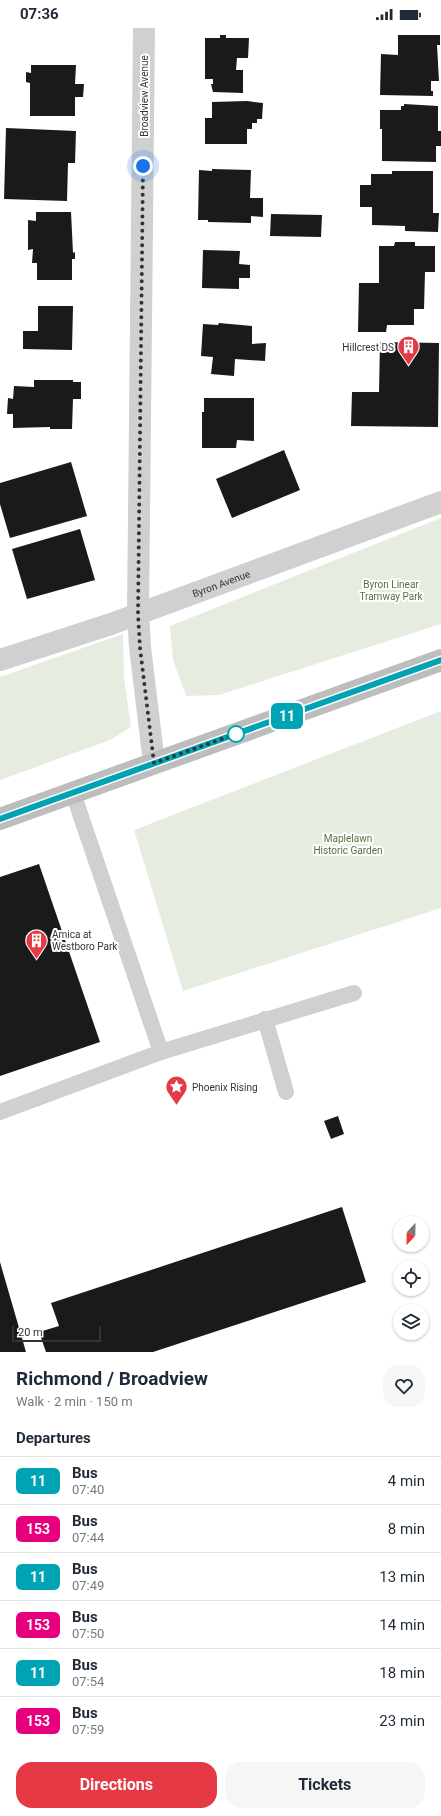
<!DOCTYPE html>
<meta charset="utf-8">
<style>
body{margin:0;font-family:Roboto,sans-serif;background:#f6f6f7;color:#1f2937;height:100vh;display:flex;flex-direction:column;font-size:15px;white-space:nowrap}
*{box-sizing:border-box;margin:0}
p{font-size:13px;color:#747a83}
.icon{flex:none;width:22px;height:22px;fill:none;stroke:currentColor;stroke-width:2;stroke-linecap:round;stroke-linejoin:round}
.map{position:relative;height:1324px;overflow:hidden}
.side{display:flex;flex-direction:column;background:#fff;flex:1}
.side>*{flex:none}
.badge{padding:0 8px;border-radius:6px;font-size:14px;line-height:26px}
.needle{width:26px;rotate:202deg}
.buttons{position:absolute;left:393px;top:1188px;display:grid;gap:8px}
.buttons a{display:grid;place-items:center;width:36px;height:36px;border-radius:50%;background:#fff;box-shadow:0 1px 3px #0004;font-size:20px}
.scale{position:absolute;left:12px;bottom:10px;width:89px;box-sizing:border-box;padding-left:4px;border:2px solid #333;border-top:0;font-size:11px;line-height:14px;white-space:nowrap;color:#333;-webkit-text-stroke:3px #fff;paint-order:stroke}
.you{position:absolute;width:20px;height:20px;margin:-10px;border:3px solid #fff;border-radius:50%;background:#1a73e8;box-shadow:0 0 0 6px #1a73e833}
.map>.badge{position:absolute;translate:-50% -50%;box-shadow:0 0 0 2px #fff}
h2{padding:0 16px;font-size:15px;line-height:36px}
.round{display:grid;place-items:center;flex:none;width:42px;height:42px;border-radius:16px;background:#f6f6f7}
.summary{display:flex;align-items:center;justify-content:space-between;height:68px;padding:0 16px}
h1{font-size:19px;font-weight:700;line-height:30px}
.primary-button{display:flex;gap:8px;margin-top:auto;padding:8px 16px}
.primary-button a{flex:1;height:46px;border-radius:16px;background:#e63946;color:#fff;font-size:16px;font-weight:700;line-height:46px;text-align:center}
.primary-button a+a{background:#f6f6f7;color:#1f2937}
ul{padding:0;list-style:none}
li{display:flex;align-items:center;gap:12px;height:48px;padding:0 16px;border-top:1px solid #e0e1e3}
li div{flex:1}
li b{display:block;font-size:15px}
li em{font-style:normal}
li .badge{min-width:44px;font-weight:700;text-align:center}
.status{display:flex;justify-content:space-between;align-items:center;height:28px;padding:0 20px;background:#fff;direction:ltr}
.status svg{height:11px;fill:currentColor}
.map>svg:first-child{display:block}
.green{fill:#e6ecdf}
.building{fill:#1a1a1a}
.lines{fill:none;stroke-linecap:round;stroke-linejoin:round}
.service{stroke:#d0d0d0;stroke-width:16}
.tertiary{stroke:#d0d0d0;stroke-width:22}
.secondary{stroke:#bdbdbd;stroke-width:22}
.line-casing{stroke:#fff;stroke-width:9}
.line{stroke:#00a3b4;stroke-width:6}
.walk{stroke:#333;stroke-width:4;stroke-dasharray:0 7.2}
.stop-dot{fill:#fff;stroke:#00a3b4;stroke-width:2}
.labels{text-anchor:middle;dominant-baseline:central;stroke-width:4;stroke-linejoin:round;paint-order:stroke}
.street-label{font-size:10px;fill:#333;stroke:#fff}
.poi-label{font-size:10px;fill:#333;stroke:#fff;text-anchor:start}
.park-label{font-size:10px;fill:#56703f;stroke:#fff}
</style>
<div class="status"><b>07:36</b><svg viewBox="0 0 49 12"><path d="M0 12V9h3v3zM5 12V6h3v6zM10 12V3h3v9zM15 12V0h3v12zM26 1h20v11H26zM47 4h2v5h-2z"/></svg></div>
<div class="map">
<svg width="441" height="1324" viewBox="0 0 441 1324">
<rect width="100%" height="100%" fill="#fff"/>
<path class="green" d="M 441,490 L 441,596 L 219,667 L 186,668 L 173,632 L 170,598 Z
M 123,606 L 124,649 L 131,699 L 110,712 L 0,752 L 0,649 Z
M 441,683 L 441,880 L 183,963 L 134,802 Z"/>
<path class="building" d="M 220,7 L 226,7 L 226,10 L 249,10 L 248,30 L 237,30 L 236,42 L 243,42 L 243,65 L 213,64 L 211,56 L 213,56 L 213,51 L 205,51 L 205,10 L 220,10 Z
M 398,7 L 440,7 L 440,17 L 437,17 L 439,53 L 431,53 L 431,63 L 433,63 L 433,68 L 380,67 L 381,26 L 398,27 Z
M 31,37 L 76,37 L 75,56 L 84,56 L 83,69 L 75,69 L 75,88 L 30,88 L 30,55 L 26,54 L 26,44 L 31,45 Z
M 247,73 L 263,75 L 262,91 L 257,91 L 257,95 L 252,95 L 252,101 L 247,101 L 247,116 L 205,116 L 205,90 L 212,90 L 212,74 Z
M 404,76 L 438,78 L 438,103 L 441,103 L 441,118 L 436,118 L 436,134 L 382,133 L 382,101 L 380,101 L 380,82 L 401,82 L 401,78 L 404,78 Z
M 6,100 L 76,103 L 75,135 L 68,135 L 67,173 L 4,171 Z
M 212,141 L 251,142 L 250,170 L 263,170 L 263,189 L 251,188 L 251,195 L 208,194 L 208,192 L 198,192 L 199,142 L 212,143 Z
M 392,143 L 433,143 L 433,185 L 439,185 L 438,204 L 405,203 L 405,198 L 372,197 L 372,179 L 360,179 L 360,157 L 371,157 L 371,146 L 392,146 Z
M 36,184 L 71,184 L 73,225 L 75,224 L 75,231 L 72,231 L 72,252 L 37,252 L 37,235 L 32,235 L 33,221 L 28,222 L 28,192 L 36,193 Z
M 271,186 L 322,187 L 321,209 L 270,208 Z
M 395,214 L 415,214 L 415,218 L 435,218 L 435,244 L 425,244 L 424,281 L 414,281 L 414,297 L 387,297 L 386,304 L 358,304 L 359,255 L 379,255 L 379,218 L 394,218 Z
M 203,222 L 240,223 L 239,236 L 250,237 L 250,250 L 239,250 L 239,261 L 202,260 Z
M 38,278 L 73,278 L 72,322 L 23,321 L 23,303 L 38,303 Z
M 219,295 L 252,298 L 252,316 L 266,315 L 265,333 L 235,331 L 234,348 L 211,346 L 213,329 L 201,328 L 203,296 L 218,297 Z
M 380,314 L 439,315 L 438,399 L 351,398 L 352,364 L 379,364 Z
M 34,352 L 73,352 L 73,354 L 81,354 L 81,371 L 73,371 L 72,401 L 50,401 L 50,399 L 13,400 L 13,386 L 7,386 L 8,370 L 13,371 L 14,358 L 34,359 Z
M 204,370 L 254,370 L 254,413 L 237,412 L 236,420 L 202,420 L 202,384 L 204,384 Z
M 284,422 L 300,462 L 232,490 L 216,451 Z
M 71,434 L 87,488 L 10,510 L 0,476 L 0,455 Z
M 80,501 L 95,552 L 27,571 L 12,521 Z
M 39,836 L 100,1014 L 0,1048 L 0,849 Z
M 338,1088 L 344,1106 L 331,1111 L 324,1093 Z
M 342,1179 L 366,1254 L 153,1324 L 46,1324 L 39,1304 L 59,1298 L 51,1275 Z
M 0,1234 L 26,1324 L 0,1324 Z"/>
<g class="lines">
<path class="service" d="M 73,765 L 161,1024 L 354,965
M 265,991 L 286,1064
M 0,1084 L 161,1024"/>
<g class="tertiary">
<path d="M 144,0 L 138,586 L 140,619 L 154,735"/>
<path id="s1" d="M 0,632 L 111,596 L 441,474"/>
</g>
<path class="secondary" d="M 0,791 L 441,632"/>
</g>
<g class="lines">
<defs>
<path id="line" d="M 0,791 L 441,632"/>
</defs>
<use href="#line" class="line-casing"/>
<use href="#line" class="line"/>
<path class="walk" d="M 143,138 L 138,586 L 140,620 L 154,735 L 236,706"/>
</g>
<defs>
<symbol id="building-pin" viewBox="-11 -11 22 30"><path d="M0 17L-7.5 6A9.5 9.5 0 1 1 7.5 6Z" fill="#e63946" stroke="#fff"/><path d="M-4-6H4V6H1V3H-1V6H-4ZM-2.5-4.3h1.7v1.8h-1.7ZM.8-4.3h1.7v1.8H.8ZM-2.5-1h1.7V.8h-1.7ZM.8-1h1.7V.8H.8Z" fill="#fff"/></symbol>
<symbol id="sight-pin" viewBox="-11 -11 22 30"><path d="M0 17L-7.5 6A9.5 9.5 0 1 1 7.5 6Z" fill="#e63946" stroke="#fff"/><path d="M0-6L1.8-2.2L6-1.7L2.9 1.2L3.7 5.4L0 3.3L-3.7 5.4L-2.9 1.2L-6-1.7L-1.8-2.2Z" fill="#fff"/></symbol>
</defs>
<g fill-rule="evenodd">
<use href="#building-pin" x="396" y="306" width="25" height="34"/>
<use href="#building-pin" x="24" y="900" width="25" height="34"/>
<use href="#sight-pin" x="164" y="1046" width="25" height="34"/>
</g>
<circle class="stop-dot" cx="236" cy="706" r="8"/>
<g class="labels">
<g class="street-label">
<text transform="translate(144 68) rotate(-90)">Broadview Avenue</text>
<text stroke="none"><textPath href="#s1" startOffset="234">Byron Avenue</textPath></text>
</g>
<g class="poi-label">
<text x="394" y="319" text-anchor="end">Hillcrest DS</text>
<text x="52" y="906">Amica at<tspan x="52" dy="12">Westboro Park</tspan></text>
<text x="192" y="1059">Phoenix Rising</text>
</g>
<g class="park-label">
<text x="391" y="556">Byron Linear<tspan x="391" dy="12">Tramway Park</tspan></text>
<text x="348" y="810">Maplelawn<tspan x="348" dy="12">Historic Garden</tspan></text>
</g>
</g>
</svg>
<div class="buttons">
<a><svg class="needle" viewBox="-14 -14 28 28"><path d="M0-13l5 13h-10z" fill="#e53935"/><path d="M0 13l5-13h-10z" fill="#747a83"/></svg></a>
<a><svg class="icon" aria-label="locate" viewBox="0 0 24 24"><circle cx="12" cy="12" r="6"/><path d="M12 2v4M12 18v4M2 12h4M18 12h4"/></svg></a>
<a><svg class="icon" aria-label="layers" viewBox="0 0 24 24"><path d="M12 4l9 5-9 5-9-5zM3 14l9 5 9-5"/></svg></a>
</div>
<div class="scale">20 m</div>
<div class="you" style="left:143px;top:138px"></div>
<b class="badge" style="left:287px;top:688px;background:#00a3b4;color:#fff">11</b>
</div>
<section class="side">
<div class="summary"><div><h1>Richmond / Broadview</h1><p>Walk · 2 min · 150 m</p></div><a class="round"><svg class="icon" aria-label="heart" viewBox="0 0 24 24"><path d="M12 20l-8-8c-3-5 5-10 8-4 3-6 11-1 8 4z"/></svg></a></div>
<h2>Departures</h2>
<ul>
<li><span class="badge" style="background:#00a3b4;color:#fff">11</span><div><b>Bus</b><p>07:40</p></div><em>4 min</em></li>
<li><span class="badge" style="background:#e6007e;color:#fff">153</span><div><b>Bus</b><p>07:44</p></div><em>8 min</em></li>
<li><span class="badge" style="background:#00a3b4;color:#fff">11</span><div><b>Bus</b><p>07:49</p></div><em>13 min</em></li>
<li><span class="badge" style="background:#e6007e;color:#fff">153</span><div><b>Bus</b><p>07:50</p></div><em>14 min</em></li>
<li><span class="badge" style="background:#00a3b4;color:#fff">11</span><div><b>Bus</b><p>07:54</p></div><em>18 min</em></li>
<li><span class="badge" style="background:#e6007e;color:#fff">153</span><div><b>Bus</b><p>07:59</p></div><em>23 min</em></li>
</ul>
<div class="primary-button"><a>Directions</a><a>Tickets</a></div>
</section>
